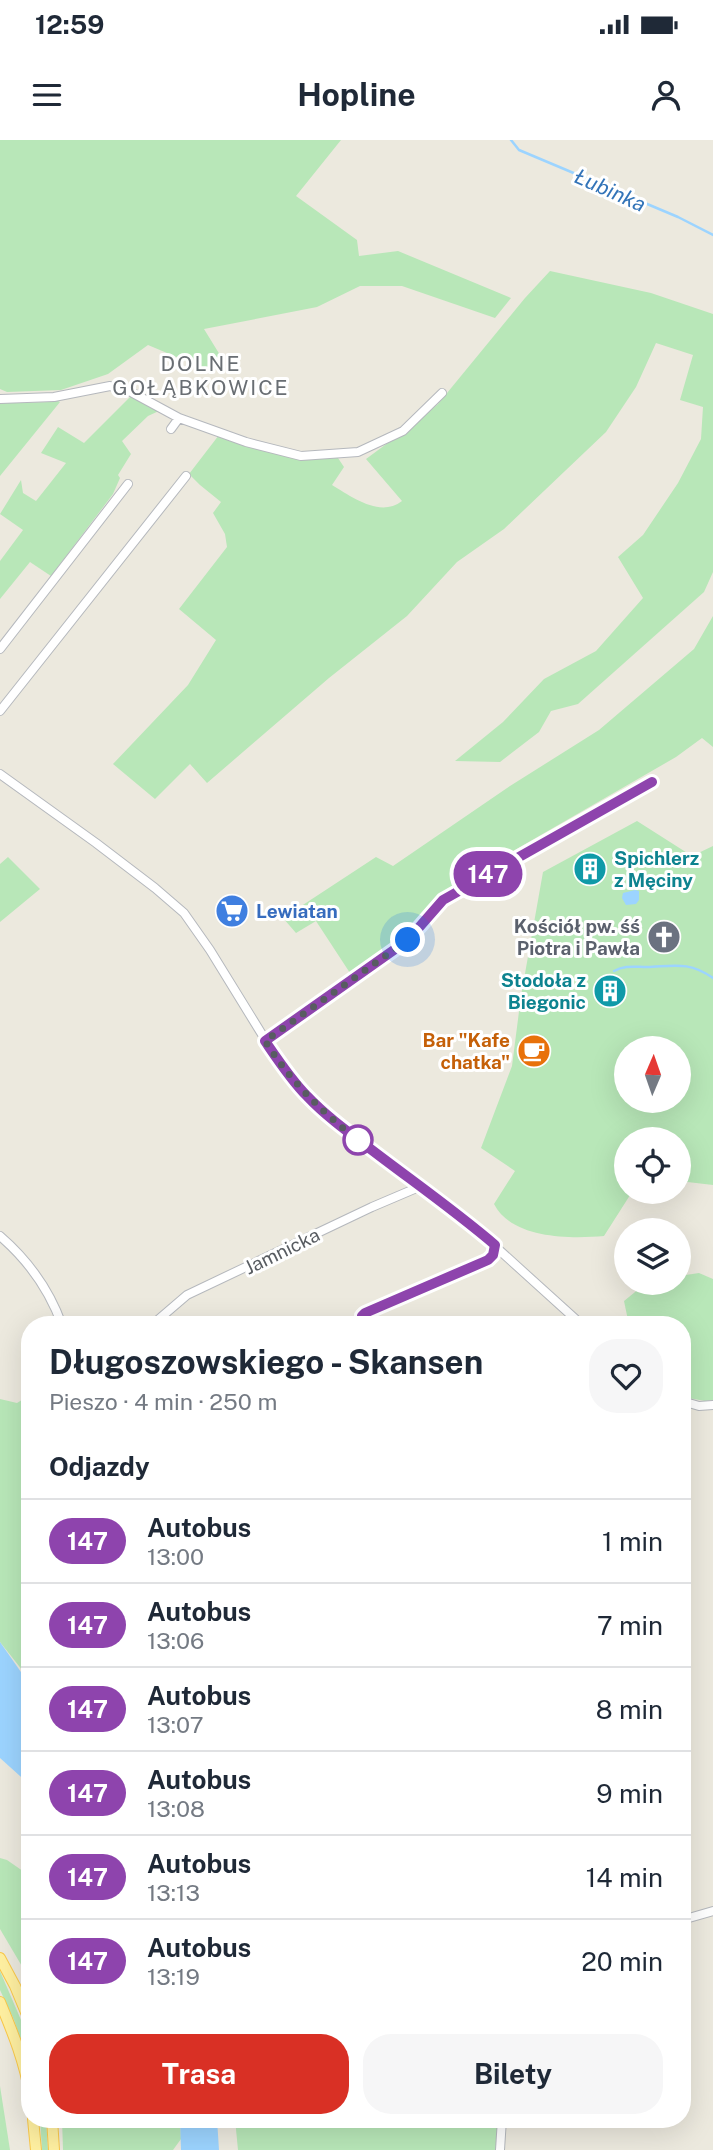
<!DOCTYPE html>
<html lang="pl">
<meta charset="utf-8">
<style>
body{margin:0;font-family:"Public Sans",sans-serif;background:#f6f6f7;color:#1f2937;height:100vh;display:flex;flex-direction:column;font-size:26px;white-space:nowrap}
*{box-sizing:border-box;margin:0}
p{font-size:23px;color:#747a83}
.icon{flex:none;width:38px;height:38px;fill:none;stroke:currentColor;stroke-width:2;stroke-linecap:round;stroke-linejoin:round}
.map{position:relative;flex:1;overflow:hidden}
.details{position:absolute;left:21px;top:1176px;width:670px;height:812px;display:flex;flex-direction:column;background:#fff;border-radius:28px;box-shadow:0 7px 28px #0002}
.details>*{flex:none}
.badge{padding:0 14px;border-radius:23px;font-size:24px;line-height:46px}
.needle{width:46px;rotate:2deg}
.fabs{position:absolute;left:614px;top:896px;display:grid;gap:14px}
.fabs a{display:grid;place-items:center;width:77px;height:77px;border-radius:50%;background:#fff;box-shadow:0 7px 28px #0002;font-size:35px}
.you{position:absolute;width:35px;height:35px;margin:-18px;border:5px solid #fff;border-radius:50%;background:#1a73e8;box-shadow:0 0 0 10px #1a73e833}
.map>.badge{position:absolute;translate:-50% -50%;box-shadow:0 0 0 4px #fff}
h2{padding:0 28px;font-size:26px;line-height:63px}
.round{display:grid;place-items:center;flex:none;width:74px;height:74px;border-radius:28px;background:#f6f6f7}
.summary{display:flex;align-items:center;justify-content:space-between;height:119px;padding:0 28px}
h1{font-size:33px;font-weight:700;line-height:52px}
.action{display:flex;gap:14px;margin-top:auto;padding:14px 28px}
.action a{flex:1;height:80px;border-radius:28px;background:#d93025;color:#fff;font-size:28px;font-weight:700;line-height:80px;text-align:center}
.action a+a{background:#f6f6f7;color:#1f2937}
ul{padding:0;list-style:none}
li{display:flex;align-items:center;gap:21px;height:84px;padding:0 28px;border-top:2px solid #e0e1e3}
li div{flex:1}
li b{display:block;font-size:26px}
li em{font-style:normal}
li .badge{min-width:77px;font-weight:700;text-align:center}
.status{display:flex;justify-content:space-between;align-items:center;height:49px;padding:0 35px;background:#fff;direction:ltr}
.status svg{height:19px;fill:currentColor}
header{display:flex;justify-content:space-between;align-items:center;height:91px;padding:0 28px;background:#fff;font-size:32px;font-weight:700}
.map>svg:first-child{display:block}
.green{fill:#b8e7b8;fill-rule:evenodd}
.water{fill:#9cd4ff}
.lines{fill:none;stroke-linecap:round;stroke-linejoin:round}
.stream{stroke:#9cd4ff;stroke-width:2.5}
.minor-casing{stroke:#b5b8bd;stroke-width:10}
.major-casing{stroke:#fbc949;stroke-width:12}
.minor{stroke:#fff;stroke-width:8}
.major{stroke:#fff0a1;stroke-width:10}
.line-casing{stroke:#fff;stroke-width:16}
.line{stroke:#8e44ad;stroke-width:10}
.walk{stroke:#585c61;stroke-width:7;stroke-dasharray:0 12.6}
.stop-dot{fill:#fff;stroke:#8e44ad;stroke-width:3.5}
.labels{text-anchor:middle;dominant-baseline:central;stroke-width:6;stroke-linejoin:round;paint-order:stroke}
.culture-label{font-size:19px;font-weight:bold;fill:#0d838f;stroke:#fff;text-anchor:start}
.shop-label{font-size:19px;font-weight:bold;fill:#366cbe;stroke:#fff;text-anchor:start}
.worship-label{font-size:19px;font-weight:bold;fill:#5b616d;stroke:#fff;text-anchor:end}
.food-label{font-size:19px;font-weight:bold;fill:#c56008;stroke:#fff;text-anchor:end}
.street-label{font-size:19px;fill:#585c61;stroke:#fff}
.water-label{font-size:21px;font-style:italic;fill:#3374b8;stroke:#fff}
.neighbourhood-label{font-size:21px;letter-spacing:2px;fill:#696e73;stroke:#fff}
</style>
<div class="status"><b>12:59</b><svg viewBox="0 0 49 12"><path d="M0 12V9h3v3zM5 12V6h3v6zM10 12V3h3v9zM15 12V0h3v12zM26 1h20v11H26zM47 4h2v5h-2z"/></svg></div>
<header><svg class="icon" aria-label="menu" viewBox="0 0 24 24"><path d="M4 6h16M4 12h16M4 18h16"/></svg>Hopline<svg class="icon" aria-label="person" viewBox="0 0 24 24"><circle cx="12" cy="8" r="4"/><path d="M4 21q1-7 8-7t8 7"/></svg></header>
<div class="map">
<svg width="713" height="2010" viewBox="0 0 713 2010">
<rect width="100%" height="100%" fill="#ece9de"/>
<path class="green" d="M 0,0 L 341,0 L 296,56 L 357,100 L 359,116 L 398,111 L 511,158 L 495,178 L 402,146 L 360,146 L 317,167 L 204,189 L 220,215 L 205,229 L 148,205 L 108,234 L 61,250 L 7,252 L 0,249 Z
M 550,131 L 651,153 L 713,174 L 713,432 L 704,452 L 578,564 L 551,571 L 539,592 L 500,622 L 455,621 L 503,582 L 544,539 L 596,511 L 643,458 L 618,417 L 643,395 L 678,343 L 701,299 L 703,267 L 680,260 L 693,215 L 656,203 L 636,247 L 606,292 L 504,389 L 457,422 L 407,476 L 329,538 L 207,643 L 190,624 L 155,659 L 113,624 L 188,545 L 216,500 L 179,469 L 227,407 L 225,394 L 213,373 L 221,362 L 200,345 L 189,334 L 219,295 L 317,319 L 338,318 L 344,327 L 332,345 C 352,357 380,378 402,361 L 366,319 L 423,277 L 438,264 L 525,158 Z
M 132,255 L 161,270 L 148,276 L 122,301 L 131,314 L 118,335 L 120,338 L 113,354 L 51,436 L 30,422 L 0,459 L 0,421 L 23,390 L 0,374 L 21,340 L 23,353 L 36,361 L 66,323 L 41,313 L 58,287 L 84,303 Z
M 54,259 L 60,262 L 0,336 L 0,263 L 51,262 Z
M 713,476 L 713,607 L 702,598 L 676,617 L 477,732 L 441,755 L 429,765 L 406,792 L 350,833 L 316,781 L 296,793 L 283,778 L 376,717 L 393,726 L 510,646 L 599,590 L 694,509 Z
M 637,681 L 692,716 L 713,706 L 713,1045 L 679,1041 L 679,999 L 626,999 L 626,1052 L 632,1052 L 604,1096 C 570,1099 512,1099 494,1064 L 515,1031 L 481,1008 L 512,926 L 521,856 L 543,732 ZM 626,908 L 679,908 L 679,961 L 626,961 Z
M 8,717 L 40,749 L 0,782 L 0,724 Z
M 699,1133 L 713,1139 L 713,1260 L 705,1261 L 683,1257 L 682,1185 L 629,1185 L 624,1161 L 640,1148 L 635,1143 L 679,1143 L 679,1136 Z
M 30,1255 L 30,1540 L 0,1502 L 0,1259 L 17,1263 Z
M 0,1718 L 7,1720 L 30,1736 L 30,1844 L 23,1828 L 0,1789 Z
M 0,1831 L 30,1901 L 30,1928 L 14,1880 L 0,1850 Z
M 0,1946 L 10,2010 L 0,2010 Z
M 40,1979 L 46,1979 L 48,2010 L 42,2010 Z
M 62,1979 L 180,1979 L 181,1999 L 173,2010 L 63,2010 Z
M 235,1979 L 499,1979 L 497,2010 L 238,2010 Z"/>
<path class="water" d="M 635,750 L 639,751 L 639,760 L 636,764 L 626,765 L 622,758 L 623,753 Z
M 0,1502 L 30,1545 L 30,1645 L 0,1618 Z
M 180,1979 L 217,1979 L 219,2010 L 181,2010 Z"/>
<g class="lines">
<path class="stream" d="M 511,0 L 519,10 L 678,77 L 713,95
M 614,831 C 625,825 634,827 647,827 C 674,826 689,821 713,838"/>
<defs>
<path id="minor" d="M 0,259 L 54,257 L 110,246 L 131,252 L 179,278 L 246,302 L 301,316 L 358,312 L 403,291 L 442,253
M 171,289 L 179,278
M 0,509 L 128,344
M 0,571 L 186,336
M 0,634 L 96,703 L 155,748 L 184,773 L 210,810 L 279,922 L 306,956 L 332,980 L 419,1047 L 466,1080 L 582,1185
M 265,901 L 408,800 L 443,760 L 652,641
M 0,1096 C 29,1121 49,1149 62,1185
M 152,1185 L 187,1155 L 372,1067 L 419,1047
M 365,1185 L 362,1176 L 365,1173 L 488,1120 L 493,1115 L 495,1105
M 682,1261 L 699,1266 L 713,1265
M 682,1780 L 713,1771
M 500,2010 L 502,1979"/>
<path id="major" d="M 0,1818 L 15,1846 L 30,1882
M 0,1862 C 13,1893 25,1923 30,1955
M 33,1979 L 36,2010
M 52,1979 L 54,2010"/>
</defs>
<use href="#minor" class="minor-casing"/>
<use href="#major" class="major-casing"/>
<use href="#minor" class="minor"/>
<use href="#major" class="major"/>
</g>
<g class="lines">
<defs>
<path id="line" d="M 365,1185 L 362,1176 L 365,1173 L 488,1120 L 493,1115 L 495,1105 C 453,1069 408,1038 364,1004 C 344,989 324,974 307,956 C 291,940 278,920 265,901 L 408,800 L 443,760 L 652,642"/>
</defs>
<use href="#line" class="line-casing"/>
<use href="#line" class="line"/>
<path class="walk" d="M 358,1000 L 360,1002 C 321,971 292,943 265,901 L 408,800"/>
</g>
<defs>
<symbol id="building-disc" viewBox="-11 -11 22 22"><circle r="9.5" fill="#0f9aa8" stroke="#fff"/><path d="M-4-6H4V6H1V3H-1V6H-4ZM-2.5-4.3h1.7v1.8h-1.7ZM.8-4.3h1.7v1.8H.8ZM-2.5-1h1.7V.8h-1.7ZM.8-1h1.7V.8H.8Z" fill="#fff"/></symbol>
<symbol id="supermarket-disc" viewBox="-11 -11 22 22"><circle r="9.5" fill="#3f7fe0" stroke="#fff"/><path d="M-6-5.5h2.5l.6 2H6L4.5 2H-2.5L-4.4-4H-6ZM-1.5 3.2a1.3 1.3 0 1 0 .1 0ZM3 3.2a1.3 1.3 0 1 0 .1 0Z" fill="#fff"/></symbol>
<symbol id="church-disc" viewBox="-11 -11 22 22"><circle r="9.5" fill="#6b7280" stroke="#fff"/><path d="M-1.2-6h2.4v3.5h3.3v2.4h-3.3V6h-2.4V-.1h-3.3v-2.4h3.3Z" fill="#fff"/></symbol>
<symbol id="cafe-disc" viewBox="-11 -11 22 22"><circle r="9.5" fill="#e8710a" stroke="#fff"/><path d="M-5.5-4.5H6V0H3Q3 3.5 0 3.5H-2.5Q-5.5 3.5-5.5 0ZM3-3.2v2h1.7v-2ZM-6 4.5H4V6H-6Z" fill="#fff"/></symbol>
</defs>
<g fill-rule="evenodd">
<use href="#building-disc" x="571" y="710" width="38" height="38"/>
<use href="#supermarket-disc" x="213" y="752" width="38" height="38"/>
<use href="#church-disc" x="645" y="778" width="38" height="38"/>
<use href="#building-disc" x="591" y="832" width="38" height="38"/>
<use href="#cafe-disc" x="515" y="892" width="38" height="38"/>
</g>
<circle class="stop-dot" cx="358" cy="1000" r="14"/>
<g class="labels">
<g class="culture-label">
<text x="614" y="718">Spichlerz<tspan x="614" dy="22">z Męciny</tspan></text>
<text x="586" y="840" text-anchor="end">Stodoła z<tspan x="586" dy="22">Biegonic</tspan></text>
</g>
<g class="shop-label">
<text x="256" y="771">Lewiatan</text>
</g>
<g class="worship-label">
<text x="640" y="786">Kościół pw. śś<tspan x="640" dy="22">Piotra i Pawła</tspan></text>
</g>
<g class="food-label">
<text x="510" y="900">Bar "Kafe<tspan x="510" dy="22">chatka"</tspan></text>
</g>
<g class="street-label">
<text transform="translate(282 1111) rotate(-26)">Jamnicka</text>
</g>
<g class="water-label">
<text transform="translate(610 50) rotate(24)">Łubinka</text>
</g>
<g class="neighbourhood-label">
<text x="201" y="223">DOLNE<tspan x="201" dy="24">GOŁĄBKOWICE</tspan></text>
</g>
</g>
</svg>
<div class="fabs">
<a><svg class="needle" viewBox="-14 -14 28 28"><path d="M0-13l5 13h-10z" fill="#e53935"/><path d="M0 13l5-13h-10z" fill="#747a83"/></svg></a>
<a><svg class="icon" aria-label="locate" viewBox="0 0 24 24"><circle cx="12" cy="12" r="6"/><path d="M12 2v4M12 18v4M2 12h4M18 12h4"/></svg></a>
<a><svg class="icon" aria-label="layers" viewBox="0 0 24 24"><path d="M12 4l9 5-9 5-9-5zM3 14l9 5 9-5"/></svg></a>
</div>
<div class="you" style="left:408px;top:800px"></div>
<b class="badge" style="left:488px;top:734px;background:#8e44ad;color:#fff">147</b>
<section class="details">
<div class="summary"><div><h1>Długoszowskiego - Skansen</h1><p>Pieszo · 4 min · 250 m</p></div><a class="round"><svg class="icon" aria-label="heart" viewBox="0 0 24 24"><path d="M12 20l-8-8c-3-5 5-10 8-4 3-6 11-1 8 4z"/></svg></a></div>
<h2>Odjazdy</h2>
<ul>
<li><span class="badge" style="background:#8e44ad;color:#fff">147</span><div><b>Autobus</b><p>13:00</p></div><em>1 min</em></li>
<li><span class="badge" style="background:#8e44ad;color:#fff">147</span><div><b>Autobus</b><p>13:06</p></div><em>7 min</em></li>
<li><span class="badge" style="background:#8e44ad;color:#fff">147</span><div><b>Autobus</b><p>13:07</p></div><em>8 min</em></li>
<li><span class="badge" style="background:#8e44ad;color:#fff">147</span><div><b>Autobus</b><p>13:08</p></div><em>9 min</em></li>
<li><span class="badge" style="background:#8e44ad;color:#fff">147</span><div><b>Autobus</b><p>13:13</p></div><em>14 min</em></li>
<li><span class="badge" style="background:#8e44ad;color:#fff">147</span><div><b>Autobus</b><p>13:19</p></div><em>20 min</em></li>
</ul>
<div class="action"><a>Trasa</a><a>Bilety</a></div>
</section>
</div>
